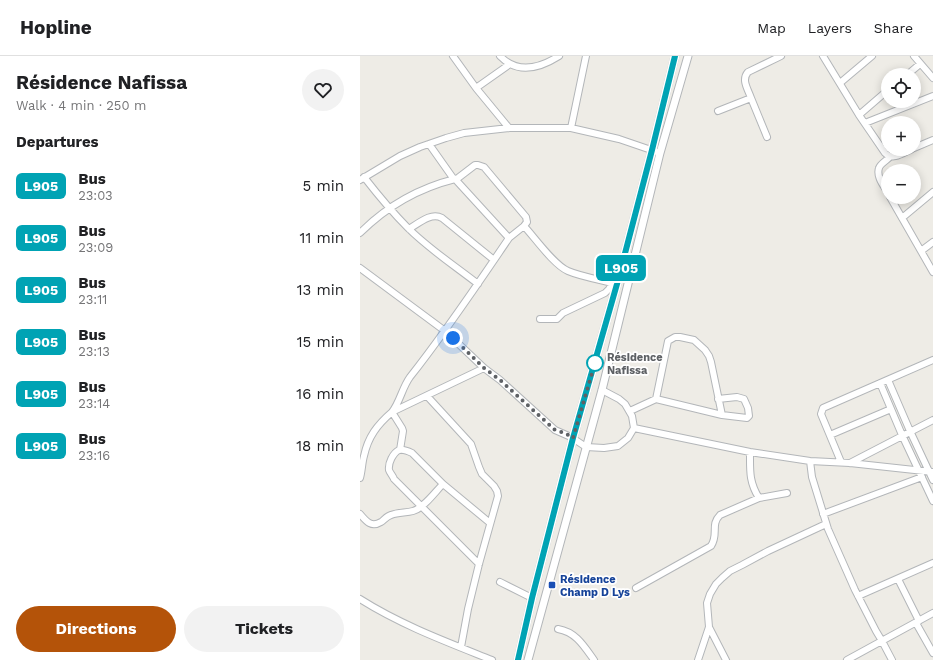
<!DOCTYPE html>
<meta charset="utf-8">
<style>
body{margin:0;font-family:"Work Sans",sans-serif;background:#f2f2f2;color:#202124;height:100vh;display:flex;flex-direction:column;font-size:15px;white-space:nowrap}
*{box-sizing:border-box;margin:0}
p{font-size:13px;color:#757577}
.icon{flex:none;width:22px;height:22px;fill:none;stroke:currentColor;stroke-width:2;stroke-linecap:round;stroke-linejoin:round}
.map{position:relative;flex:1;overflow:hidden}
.details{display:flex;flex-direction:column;background:#fff;width:360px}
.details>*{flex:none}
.badge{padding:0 8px;border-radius:6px;font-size:14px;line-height:26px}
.tools{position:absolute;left:521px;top:12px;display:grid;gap:8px}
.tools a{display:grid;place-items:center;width:40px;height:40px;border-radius:50%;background:#fff;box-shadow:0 2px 10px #0003;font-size:20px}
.you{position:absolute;width:20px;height:20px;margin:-10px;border:3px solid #fff;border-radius:50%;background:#1a73e8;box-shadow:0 0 0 6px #1a73e833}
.map>.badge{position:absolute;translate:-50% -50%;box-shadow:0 0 0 2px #fff}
h2{padding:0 16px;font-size:15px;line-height:36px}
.round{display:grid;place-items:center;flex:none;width:42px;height:42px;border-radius:21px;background:#f2f2f2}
.overview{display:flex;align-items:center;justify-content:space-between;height:68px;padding:0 16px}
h1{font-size:19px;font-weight:700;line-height:30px}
.action{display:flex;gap:8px;margin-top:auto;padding:8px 16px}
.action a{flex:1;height:46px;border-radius:24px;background:#b45309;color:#fff;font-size:16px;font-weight:700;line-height:46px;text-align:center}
.action a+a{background:#f2f2f2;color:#202124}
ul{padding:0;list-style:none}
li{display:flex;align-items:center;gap:12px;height:52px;padding:0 16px}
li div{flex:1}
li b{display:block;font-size:15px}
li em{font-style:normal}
li .badge{min-width:44px;font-weight:700;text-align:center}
header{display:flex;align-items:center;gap:24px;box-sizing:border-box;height:56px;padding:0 20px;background:#fff;border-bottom:1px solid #e0e0e0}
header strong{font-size:19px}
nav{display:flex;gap:22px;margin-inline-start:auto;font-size:14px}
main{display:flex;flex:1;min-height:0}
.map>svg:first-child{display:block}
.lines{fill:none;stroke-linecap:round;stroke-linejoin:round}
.minor-casing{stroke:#b3b6b9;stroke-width:8}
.tertiary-casing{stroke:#b3b6b9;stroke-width:9}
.minor{stroke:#fff;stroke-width:6}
.tertiary{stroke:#fff;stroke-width:7}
.line-casing{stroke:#fff;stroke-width:9}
.line{stroke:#00a3b4;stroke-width:6}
.walk{stroke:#5e6165;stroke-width:4;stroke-dasharray:0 7.2}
.stop-dot{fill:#fff;stroke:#00a3b4;stroke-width:2}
.transit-dot{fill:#1a4fb4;stroke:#fff;stroke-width:1.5}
.labels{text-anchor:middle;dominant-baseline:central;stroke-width:3.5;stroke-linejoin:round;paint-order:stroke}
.stop-label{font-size:11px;font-weight:bold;fill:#5e6165;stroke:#fff;text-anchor:start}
.transit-label{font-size:11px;font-weight:bold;fill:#164399;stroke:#fff;text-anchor:start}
</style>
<header>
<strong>Hopline</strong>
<nav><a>Map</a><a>Layers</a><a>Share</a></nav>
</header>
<main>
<section class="details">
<div class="overview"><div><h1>Résidence Nafissa</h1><p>Walk · 4 min · 250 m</p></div><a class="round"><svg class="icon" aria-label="heart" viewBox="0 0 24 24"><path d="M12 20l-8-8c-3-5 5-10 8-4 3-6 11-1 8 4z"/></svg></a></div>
<h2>Departures</h2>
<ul>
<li><span class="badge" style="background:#00a3b4;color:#fff">L905</span><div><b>Bus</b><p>23:03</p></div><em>5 min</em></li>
<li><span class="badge" style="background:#00a3b4;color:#fff">L905</span><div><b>Bus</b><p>23:09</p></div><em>11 min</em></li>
<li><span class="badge" style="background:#00a3b4;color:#fff">L905</span><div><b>Bus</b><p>23:11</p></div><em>13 min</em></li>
<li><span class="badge" style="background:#00a3b4;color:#fff">L905</span><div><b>Bus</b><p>23:13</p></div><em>15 min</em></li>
<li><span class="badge" style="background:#00a3b4;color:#fff">L905</span><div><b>Bus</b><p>23:14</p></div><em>16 min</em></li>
<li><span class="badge" style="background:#00a3b4;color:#fff">L905</span><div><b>Bus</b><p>23:16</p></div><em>18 min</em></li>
</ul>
<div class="action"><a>Directions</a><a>Tickets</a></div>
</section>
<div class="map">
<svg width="573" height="604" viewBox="0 0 573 604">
<rect width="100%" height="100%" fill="#eeece6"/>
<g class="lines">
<defs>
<path id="minor" d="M 93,0 L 116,32 L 149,72
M 140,0 C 158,19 180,12 199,0
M 463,0 L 499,59 L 525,97 C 533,105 543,97 552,93
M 554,0 L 573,22
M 547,19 L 560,8
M 480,27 L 512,0
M 116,32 L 150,8
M 391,42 L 407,81
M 358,55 L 391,42 C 388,33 381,24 388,16 L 421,0
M 499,59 L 528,34
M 505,67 L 573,40
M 211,72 L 226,0
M 554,92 L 573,84
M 4,121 C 18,139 32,156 48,172 C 69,193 95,210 118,228
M 0,124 L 40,100 L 60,91 L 86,82 L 104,77 L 149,72 L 211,72 L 259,83 L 300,97
M 528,137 C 524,130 516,121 519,112 C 520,108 527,104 530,101
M 530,141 L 573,216
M 542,162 L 573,136
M 164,170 C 175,182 194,209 208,215 C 222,221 242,224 257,228
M 49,173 C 59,167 71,156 82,162 L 134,204
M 0,177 C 27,150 59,132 95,123 L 149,182
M 561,195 L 573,186
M 0,212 L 85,275 L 124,312 L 140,324 L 195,374 L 211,381 L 226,391 L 244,392 L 258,390 L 268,382 L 274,372 L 272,360 L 265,348 L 259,343 L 242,334
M 180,263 L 197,263 L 203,257 L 245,237 L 249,233 L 253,227
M 528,324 L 550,375 L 573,424
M 520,327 L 542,379 L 573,445
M 67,340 L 111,388 L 119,411 L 122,418 L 134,430 L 137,435 L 138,440 L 119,508 L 108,553 L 101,591
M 296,343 L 308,285 L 315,281 L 320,281 L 334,284 L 345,294 L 349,300 L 351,306 L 362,359
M 270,355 L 296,343 L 362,359 L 387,362 L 389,360 L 388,352 L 384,343 L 377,341 L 358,343
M 32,356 C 40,346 42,332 50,321 C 85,277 117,229 149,182 L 164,170 L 167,166 L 166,161 L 124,111 L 118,109 L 115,109 L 98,122 L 95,123 L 93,122 L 69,88
M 32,356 L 42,372 L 43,375 L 40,394
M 274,372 L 390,396 L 450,405 L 490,407 L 573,416
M 470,379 L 531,353
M 390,396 C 390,415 389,426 399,442
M 450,405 L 452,421 L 468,473 L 495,534 L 516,575 L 522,585 L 532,604
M 481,406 L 461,358 L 463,352 L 573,304
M 490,407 L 573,364
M 0,422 C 2,415 2,407 4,400 C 8,381 17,369 32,356 L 124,312
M 0,458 C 6,465 11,472 21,466 C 24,464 27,460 31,459 C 38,456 46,457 53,455 C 64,452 75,436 83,428
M 463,458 L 562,421
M 119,508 L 34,423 C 33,420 30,417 29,414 C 28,407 33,397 39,394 C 43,393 48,395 52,397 L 83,428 L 130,467
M 538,523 L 559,565
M 140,526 L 172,542
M 276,532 L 351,490 C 359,478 350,469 360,459 L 399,442 L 427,437
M 498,540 L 573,507
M 0,543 C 41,569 87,586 132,604
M 556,567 L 573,597
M 349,571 L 366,604
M 198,573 C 216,576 224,590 234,604
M 338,604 L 349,571 L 347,547 L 350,538 L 356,528 L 362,522 L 370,515 L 382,509 L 408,495 L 466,468
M 487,604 L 573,557"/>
<path id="tertiary" d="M 158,604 L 172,542 L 213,382 L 257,228 L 292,94 L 315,0
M 168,604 L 242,334 L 300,97 L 328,0"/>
</defs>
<use href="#minor" class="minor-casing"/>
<use href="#tertiary" class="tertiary-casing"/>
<use href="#minor" class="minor"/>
<use href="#tertiary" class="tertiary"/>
</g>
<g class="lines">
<defs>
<path id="line" d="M 158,604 L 172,542 L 213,382 L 257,228 L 292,94 L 315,0"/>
</defs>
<use href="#line" class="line-casing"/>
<use href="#line" class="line"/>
<path class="walk" d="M 93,282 L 124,312 L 140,324 L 195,374 L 205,377 L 213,382 L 235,307"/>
</g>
<circle class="stop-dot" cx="235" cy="307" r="8"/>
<rect class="transit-dot" x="188" y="525" width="8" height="8" rx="2"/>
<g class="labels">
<g class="stop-label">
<text x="247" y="301">Résidence<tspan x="247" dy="13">Nafissa</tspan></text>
</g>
<g class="transit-label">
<text x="200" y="523">Résidence<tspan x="200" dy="13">Champ D Lys</tspan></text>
</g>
</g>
</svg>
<div class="tools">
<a><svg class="icon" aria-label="locate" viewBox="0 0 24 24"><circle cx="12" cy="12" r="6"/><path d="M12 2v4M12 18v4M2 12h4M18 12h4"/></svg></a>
<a>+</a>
<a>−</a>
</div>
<div class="you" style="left:93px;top:282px"></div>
<b class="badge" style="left:261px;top:212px;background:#00a3b4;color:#fff">L905</b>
</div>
</main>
